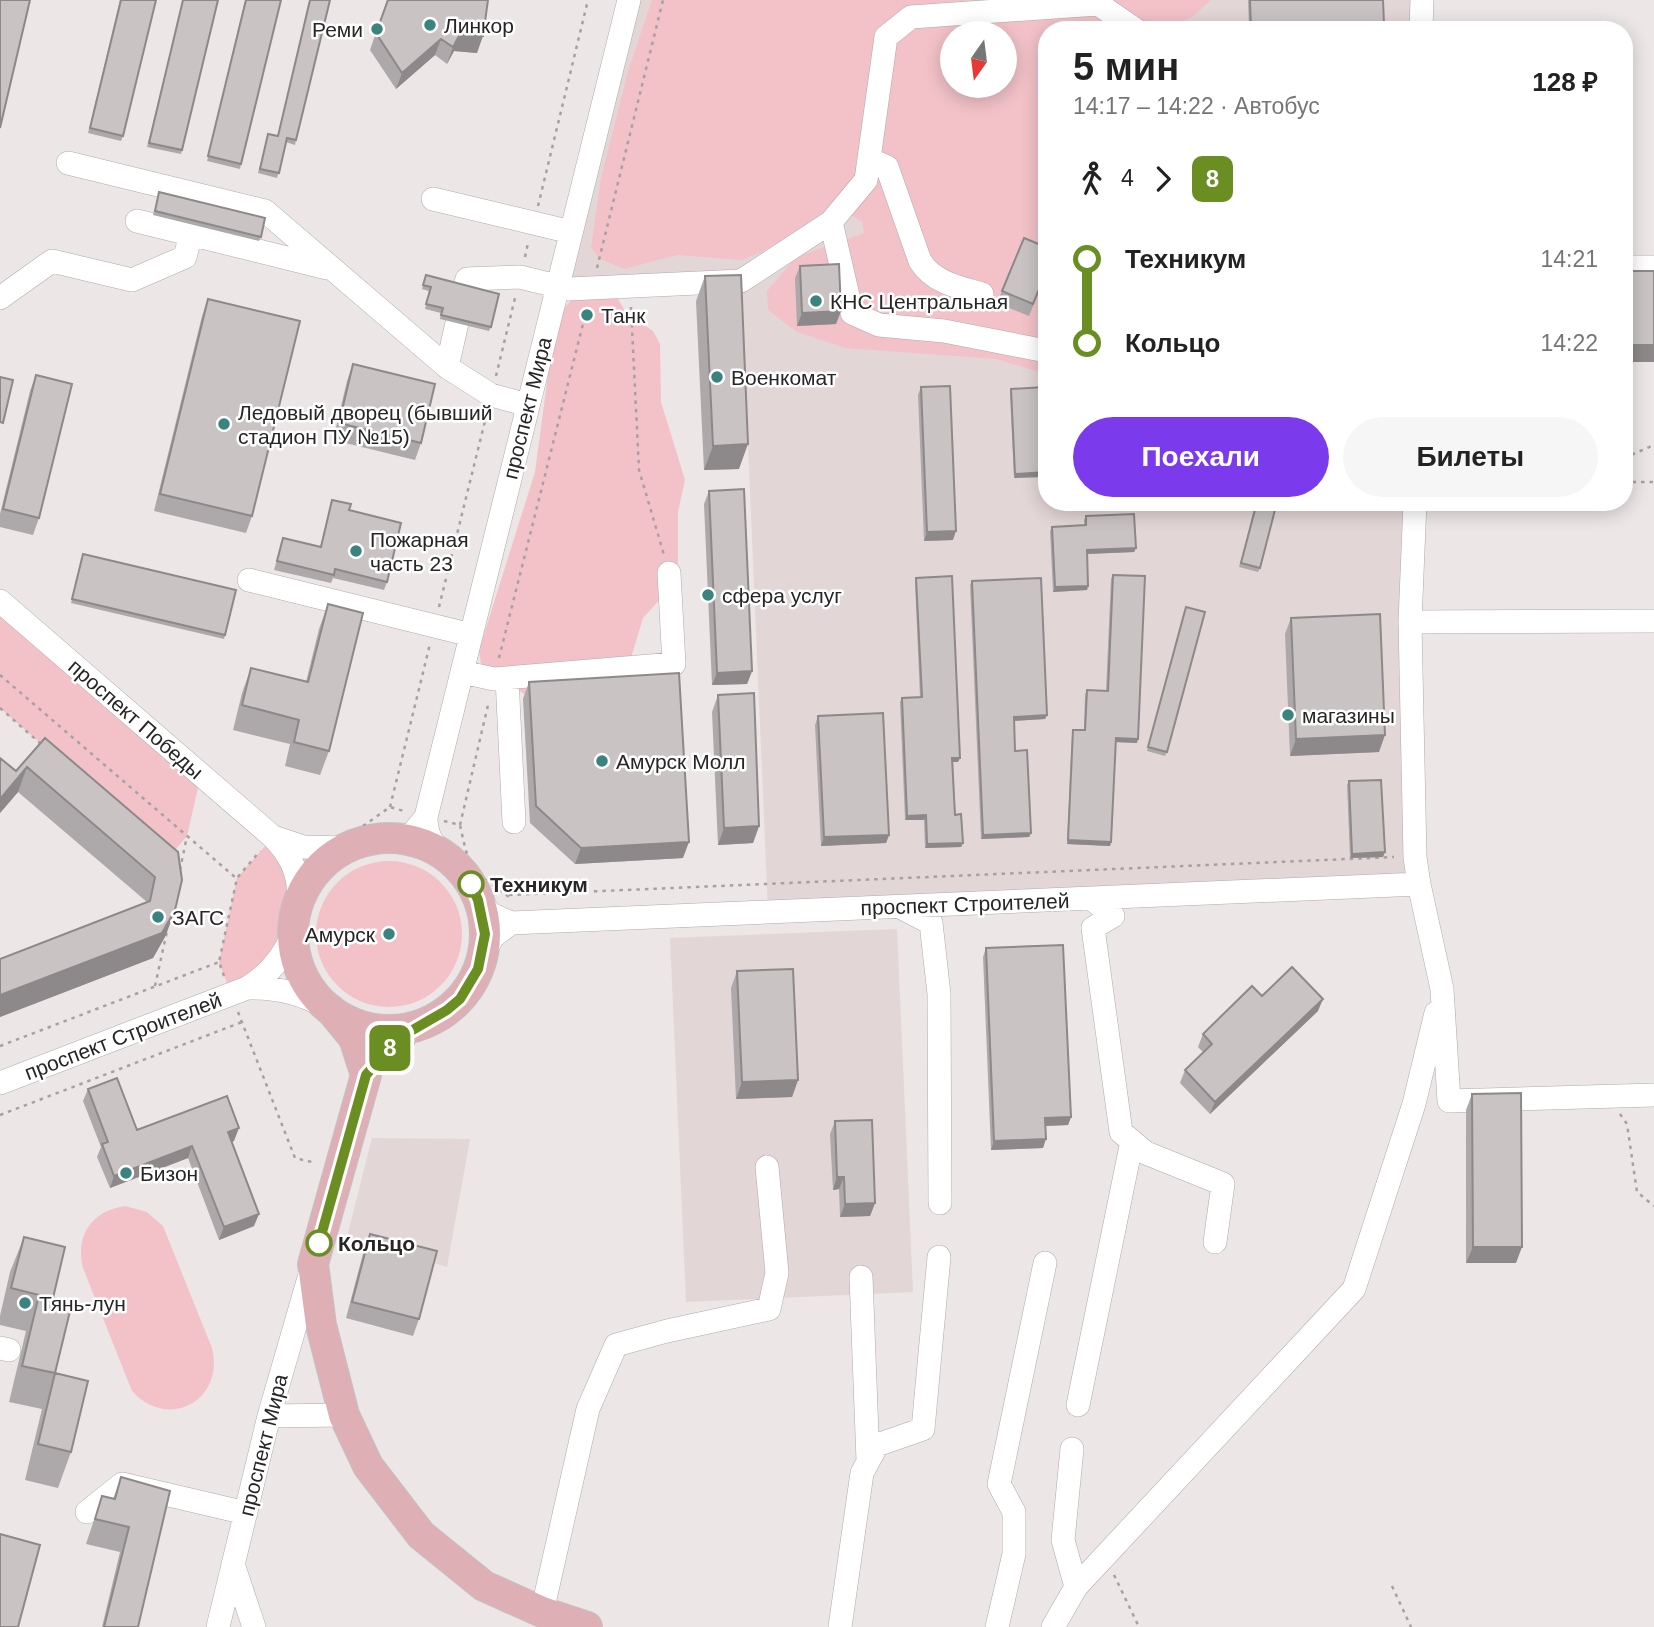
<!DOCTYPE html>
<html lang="ru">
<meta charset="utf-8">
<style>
body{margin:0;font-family:Arial,sans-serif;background:#f6f6f6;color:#222;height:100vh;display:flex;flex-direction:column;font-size:26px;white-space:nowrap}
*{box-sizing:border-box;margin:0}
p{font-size:23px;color:#767676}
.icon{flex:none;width:38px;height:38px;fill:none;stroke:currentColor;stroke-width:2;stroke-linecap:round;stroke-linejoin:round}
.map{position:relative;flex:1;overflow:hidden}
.side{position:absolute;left:1038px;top:21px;width:595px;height:490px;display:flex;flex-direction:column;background:#fff;border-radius:28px;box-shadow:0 4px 18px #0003}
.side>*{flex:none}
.badge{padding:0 14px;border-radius:10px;font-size:24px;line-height:46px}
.needle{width:46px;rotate:194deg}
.controls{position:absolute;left:940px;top:21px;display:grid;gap:14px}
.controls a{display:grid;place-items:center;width:77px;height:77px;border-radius:50%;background:#fff;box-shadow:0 4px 18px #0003;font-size:35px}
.map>.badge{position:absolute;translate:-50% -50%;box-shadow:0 0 0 4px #fff}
.legs{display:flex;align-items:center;gap:10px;height:77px;padding:0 35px;font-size:23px}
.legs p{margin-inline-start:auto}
.overview{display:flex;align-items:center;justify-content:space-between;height:119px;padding:0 35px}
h1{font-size:38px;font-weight:600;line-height:52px}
.action{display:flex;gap:14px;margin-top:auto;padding:14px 35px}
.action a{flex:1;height:80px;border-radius:42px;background:#7c3aed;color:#fff;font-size:28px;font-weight:600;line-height:80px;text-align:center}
.action a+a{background:#f6f6f6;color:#222}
ul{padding:0 35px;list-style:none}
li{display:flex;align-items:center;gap:24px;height:84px;font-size:26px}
li i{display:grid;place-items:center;width:10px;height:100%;margin:0 9px;background:currentColor}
li i::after{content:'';width:18px;height:18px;margin:-9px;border:5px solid;border-radius:50%;background:#fff}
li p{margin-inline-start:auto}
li:first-child i{background:linear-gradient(#0000 50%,currentColor 0)}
li:last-child i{background:linear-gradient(currentColor 50%,#0000 0)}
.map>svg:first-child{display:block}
.built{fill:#e3d6d7;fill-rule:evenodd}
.green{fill:#f2c2c8;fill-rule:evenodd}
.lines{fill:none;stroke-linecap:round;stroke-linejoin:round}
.minor-casing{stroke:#afaaaa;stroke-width:24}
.major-casing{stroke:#c3c2c2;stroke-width:32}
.path{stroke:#a6a1a2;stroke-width:2.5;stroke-dasharray:3.5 5;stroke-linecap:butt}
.minor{stroke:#fff;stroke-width:23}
.major{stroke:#dfafb6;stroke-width:30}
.wall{fill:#ada8a9}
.shaded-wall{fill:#8d8889}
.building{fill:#c9c3c4;stroke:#8d8889;stroke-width:2}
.line-1-casing{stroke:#fff;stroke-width:16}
.line-1{stroke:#6b8e23;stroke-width:10}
.poi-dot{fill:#3b837f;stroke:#fff;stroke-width:2.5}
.stop-1-dot{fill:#fff;stroke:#6b8e23;stroke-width:3.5}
.labels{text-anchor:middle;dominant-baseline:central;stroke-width:5;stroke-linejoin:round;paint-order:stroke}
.poi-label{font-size:21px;fill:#272525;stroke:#fff;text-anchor:start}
.street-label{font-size:21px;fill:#272525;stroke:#fff}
.stop-label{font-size:21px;font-weight:bold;fill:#272525;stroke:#fff;text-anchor:start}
</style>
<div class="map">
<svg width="1654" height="1627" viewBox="0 0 1654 1627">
<rect width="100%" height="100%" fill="#ece6e7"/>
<path class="built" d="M 629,0 L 1422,0 L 1421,30 L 1046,30 L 1046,502 L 1415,502 L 1419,884 L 768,912 L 741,282 L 558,286 ZM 952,33 L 1004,33 L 1004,86 L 952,86 Z
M 897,929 L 913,1292 L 686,1302 L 670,938 Z
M 372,1138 L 470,1139 L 447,1267 L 347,1237 Z"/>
<path class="green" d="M 652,0 L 1211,0 L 1192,17 L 1169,26 L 1167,30 L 1046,30 L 1046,374 L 996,359 L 845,348 L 797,332 L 768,310 L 767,291 L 796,257 L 864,233 L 862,221 L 844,212 L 820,214 L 773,247 L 742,260 L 677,255 L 624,269 L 600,259 L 591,248 L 601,178 L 628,71 ZM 952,33 L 1004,33 L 1004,86 L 952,86 Z
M 576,294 L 617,297 L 626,313 L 653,331 L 660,344 L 661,402 L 685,480 L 678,512 L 678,568 L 673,585 L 643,618 L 624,681 L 527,696 L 481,664 L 479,650 L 535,472 L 553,338 L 561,312 Z
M 0,601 L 201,775 L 187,836 L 170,856 L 0,708 Z
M 273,837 L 299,899 L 293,934 L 231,994 L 219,962 L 237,878 Z
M316 934a73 73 0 1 1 146 0a73 73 0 1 1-146 0Z
M 125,1206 L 147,1212 L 163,1226 L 212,1348 C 225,1401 168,1431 132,1391 L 83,1268 C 75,1235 92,1211 125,1206 Z"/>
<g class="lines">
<defs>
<path id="minor" d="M 1421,30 L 1422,0
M 869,159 L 887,167 L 920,261 C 934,283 958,287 982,294
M 68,163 L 265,211 L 447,367 L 491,395 L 528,405
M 433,199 L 571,232
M 137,221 L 327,268
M 831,222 L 852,313 L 879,325 L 944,331 L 1046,351
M 1624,267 L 1654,267
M 464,290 L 467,279 L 520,277 L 569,289 L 741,281 L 831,222 L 866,180 L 886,37 L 911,17 L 1098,4 L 1136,30
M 0,298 L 52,261 L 132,280 L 185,257 L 191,234
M 447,367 L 457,323
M 1415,502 L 1410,622 L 1415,857 L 1419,884 L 1442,989 L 1449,1101 L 1654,1095
M 249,580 L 471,635
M 0,601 L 273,837 C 291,855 299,873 299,899
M 1410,622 L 1654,621
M 462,672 L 494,679 L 674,664 L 669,573
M 507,678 L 514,822
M 273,837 L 303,847 L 346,848
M 398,838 L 413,833 L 426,817
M 447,858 C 433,847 426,835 426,817 L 629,0
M 478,899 L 491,914 L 511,923 L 1419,884
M 1092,899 L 1113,916 L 1093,928 L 1121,1132 L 1146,1153 L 1223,1184 L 1215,1242
M 902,908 L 931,923 L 939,994 L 940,1203
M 483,952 L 494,936 L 511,923
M 247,988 C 279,987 304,994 331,1010
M 0,1083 L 247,988 C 269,975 283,958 293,934
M 861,1277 L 868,1461
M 0,1348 L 9,1350
M 1078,1405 L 1132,1141
M 269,1416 L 344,1415
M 1072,1449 L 1063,1540 L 1076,1587
M 87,1512 L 122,1484 L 246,1513
M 233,1564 L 254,1627
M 542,1612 L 588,1409 L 616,1345 L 667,1331 L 769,1309 L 777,1273 L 767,1167
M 218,1627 L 269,1416 L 311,1271
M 840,1627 L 862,1473 L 877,1445 L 923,1429 L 939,1257
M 997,1627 L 1014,1554 L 1014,1512 L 999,1484 L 1045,1263
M 1053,1627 L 1076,1587 L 1354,1289 L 1414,1104 L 1436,1013"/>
<path id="major" d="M293 934a96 96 0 1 1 192 0a96 96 0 1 1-192 0Z
M 331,1010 L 354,1038 L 366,1075 L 313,1264 L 321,1325 L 344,1415 L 368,1466 L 421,1535 L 484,1586 L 542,1612 L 587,1627"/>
</defs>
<use href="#minor" class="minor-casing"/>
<use href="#major" class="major-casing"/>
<path class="path" d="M 538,206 L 588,0
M 525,257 L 528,243
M 597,268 L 663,0
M 631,307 L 639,470 L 664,555
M 496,376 L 515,298
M 1624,458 L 1654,445
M 1624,482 L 1654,482
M 439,607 L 487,413
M 499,658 L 587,308
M 0,675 L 236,878
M 0,708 L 42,745
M 390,807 L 430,644
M 444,821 L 460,825 C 465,846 467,869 487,881
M 460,825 L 488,705
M 356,831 L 390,807 L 407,812
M 180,870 L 187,836
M 492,885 L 509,897
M 509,895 L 1394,857
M 224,976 L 219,962 L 237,878 L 260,851
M 155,986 L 167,931
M 238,1012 L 295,1158 L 316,1163
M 0,1046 L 219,962
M 388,1069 C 419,1025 472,1029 491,968
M 1620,1114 L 1627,1124 L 1637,1192 L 1654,1206
M 0,1115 L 242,1022
M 1114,1575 L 1139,1627
M 1392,1586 L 1411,1627"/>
<use href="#minor" class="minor"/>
<use href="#major" class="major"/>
</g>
<path class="wall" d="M 120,0 L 123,136 L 121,141 L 88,133 Z
M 183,0 L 182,150 L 181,154 L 147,147 Z
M 245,0 L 241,164 L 240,169 L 207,161 Z
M 387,0 L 477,53 L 454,51 L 447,64 L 435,55 L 396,89 L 370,50 Z
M 1248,0 L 1383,0 L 1384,24 L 1382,28 L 1348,30 L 1249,30 Z
M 268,134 L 296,140 L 295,145 L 286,142 L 277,178 L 258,173 Z
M 158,197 L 261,237 L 259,241 L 153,215 Z
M 800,266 L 841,311 L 836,324 L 797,326 L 795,278 Z
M 1046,274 L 1029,316 L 997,303 L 1002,291 Z
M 426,275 L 491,327 L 489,331 L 440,319 L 441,313 L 425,309 L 429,291 L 422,289 Z
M 705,276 L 739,469 L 704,470 L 696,301 Z
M 208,299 L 252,516 L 246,533 L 154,511 L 202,316 Z
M 353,364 L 421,443 L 415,460 L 333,440 L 347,381 Z
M 36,375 L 39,518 L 33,535 L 0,527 L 0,514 L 30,391 Z
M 921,387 L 953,540 L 924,541 L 918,395 Z
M 1011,389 L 1046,414 L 1014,478 L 1010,393 Z
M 709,491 L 752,671 L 747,684 L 712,685 L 704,504 Z
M 332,500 L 349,510 L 387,582 L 384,590 L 333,578 L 331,583 L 274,570 L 283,538 L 320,547 Z
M 1256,502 L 1260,568 L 1258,572 L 1239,567 Z
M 1086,516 L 1136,548 L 1134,552 L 1087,554 L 1088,586 L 1087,590 L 1053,592 L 1050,531 L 1052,527 L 1084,526 L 1084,520 Z
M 82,558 L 225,635 L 224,639 L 71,603 Z
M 1113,575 L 1137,743 L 1116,742 L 1111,842 L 1110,846 L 1067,844 L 1072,734 L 1073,730 L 1084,730 L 1085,695 L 1087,690 L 1106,691 L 1111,579 Z
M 916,578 L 960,758 L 958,762 L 953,762 L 955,815 L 963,843 L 961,847 L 925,848 L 924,820 L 905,820 L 900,702 L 902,698 L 920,697 L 915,582 Z
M 972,581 L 1047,715 L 1045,719 L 1014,721 L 1015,751 L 1031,833 L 1029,837 L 981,839 L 970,585 Z
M 328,604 L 329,751 L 320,775 L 285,766 L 290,744 L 233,730 L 242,693 L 251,668 L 306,682 L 319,629 Z
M 1184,611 L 1167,752 L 1165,756 L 1147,751 Z
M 1291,618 L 1379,752 L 1290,756 L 1285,634 Z
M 529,682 L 683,858 L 575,864 L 530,823 L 523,699 Z
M 718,695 L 759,826 L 753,843 L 718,845 L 712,712 Z
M 818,716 L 889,835 L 886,843 L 821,846 L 815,725 Z
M 45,738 L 178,852 L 166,935 L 153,958 L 0,1017 L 0,959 L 147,902 L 18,792 L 0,813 L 0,758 L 16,771 Z
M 1349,781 L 1383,857 L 1350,858 L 1347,785 Z
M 986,948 L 1071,1117 L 1068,1125 L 1046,1126 L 1043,1148 L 991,1150 L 983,957 Z
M 737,971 L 798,1080 L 792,1097 L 736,1099 L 731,988 Z
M 1262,996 L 1318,1011 L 1210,1114 L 1180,1083 L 1185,1070 L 1203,1052 L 1198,1047 L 1203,1034 Z
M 88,1089 L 137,1130 L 234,1141 L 231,1142 L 254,1226 L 219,1240 L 188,1158 L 110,1188 L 97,1157 L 101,1147 L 83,1101 Z
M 1472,1094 L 1516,1263 L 1466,1263 L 1466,1110 Z
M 835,1121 L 875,1203 L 870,1216 L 840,1217 L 839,1189 L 833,1190 L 830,1134 Z
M 370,1234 L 419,1319 L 413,1336 L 346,1318 L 364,1250 Z
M 24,1237 L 53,1298 L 55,1373 L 71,1452 L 58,1488 L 25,1480 L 42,1409 L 9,1402 L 26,1331 L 0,1325 L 0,1316 L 10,1272 Z
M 121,1477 L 170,1491 L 138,1627 L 102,1627 L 120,1552 L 86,1544 L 102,1496 L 113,1499 Z"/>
<path class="shaded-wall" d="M 1384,24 L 1382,28 L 1348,30 L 1250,30 Z
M 460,34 L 483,36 L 477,53 L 454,51 L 447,64 L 453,47 Z
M 441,39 L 435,55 L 396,89 L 402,73 Z
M 841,311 L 836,324 L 797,326 L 802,313 Z
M 1624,345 L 1654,345 L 1654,362 L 1624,362 Z
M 748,444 L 739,469 L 704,470 L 713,446 Z
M 1046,472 L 1046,477 L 1014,478 L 1015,474 Z
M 956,531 L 953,540 L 924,541 L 927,532 Z
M 1136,548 L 1134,552 L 1085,554 L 1087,550 Z
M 1088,586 L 1087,590 L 1053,592 L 1055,587 Z
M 752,671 L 747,684 L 712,685 L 717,673 Z
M 1047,715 L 1045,719 L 1012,721 L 1014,717 Z
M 1385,735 L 1379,752 L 1290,756 L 1296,739 Z
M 1116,738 L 1138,739 L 1137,743 L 1114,742 Z
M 952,758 L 960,758 L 958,762 L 951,762 Z
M 27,767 L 18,792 L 0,813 L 0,799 Z
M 926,815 L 924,820 L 905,820 L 907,816 Z
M 759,826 L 753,843 L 718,845 L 724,828 Z
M 1031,833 L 1029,837 L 981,839 L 983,835 Z
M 889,835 L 886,843 L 821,846 L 824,837 Z
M 1068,840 L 1111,842 L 1110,846 L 1067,844 Z
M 689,842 L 683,858 L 575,864 L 581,848 Z
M 963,843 L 961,847 L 925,848 L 927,844 Z
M 1385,852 L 1383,857 L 1350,858 L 1352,854 Z
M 175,910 L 166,935 L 153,958 L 0,1017 L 0,995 Z
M 1323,999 L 1318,1011 L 1210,1114 L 1215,1102 Z
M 798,1080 L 792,1097 L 736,1099 L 742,1082 Z
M 1071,1117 L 1068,1125 L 1042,1126 L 1045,1118 Z
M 239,1128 L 234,1141 L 223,1145 L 228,1132 Z
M 1046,1139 L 1043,1148 L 991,1150 L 994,1141 Z
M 192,1146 L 188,1158 L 110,1188 L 114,1176 Z
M 837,1177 L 844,1177 L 839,1189 L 833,1190 Z
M 875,1203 L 870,1216 L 840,1217 L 845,1204 Z
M 259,1214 L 254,1226 L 219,1240 L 224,1227 Z
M 1473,1247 L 1522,1247 L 1516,1263 L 1466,1263 Z"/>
<path class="building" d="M 0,0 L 30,0 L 0,128 Z
M 121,0 L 156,0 L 123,136 L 90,128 Z
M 183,0 L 218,0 L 182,150 L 149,143 Z
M 246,0 L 281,0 L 241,164 L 208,156 Z
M 310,0 L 330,0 L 296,140 L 287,138 L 279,173 L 260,169 L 268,134 L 278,136 Z
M 388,0 L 488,0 L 483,36 L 460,34 L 453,47 L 441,39 L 402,73 L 376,33 Z
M 1250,0 L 1383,0 L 1384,24 L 1251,29 Z
M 159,192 L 265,218 L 261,237 L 155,211 Z
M 1024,238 L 1046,247 L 1046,272 L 1033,304 L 1002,291 Z
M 839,264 L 841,311 L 802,313 L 800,266 Z
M 1624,271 L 1654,271 L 1654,345 L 1624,345 Z
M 426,275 L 499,294 L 491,327 L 441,315 L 443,308 L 426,304 L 431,287 L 423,285 Z
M 741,275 L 748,444 L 713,446 L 705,276 Z
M 208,299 L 300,321 L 252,516 L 160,494 Z
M 353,364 L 435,384 L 421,443 L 339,423 Z
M 36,375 L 72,384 L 39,518 L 3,509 Z
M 0,377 L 13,380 L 3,423 L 0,422 Z
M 950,386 L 956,531 L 927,532 L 921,387 Z
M 1045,387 L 1046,472 L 1015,474 L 1011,389 Z
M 744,489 L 752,671 L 717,673 L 709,491 Z
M 332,500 L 351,504 L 349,510 L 401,523 L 387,582 L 335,569 L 334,575 L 277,561 L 283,538 L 321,547 Z
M 1257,502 L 1277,502 L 1260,568 L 1241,563 Z
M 1134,514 L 1136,548 L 1087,550 L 1088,586 L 1055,587 L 1052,527 L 1086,525 L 1086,516 Z
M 83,554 L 236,590 L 225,635 L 72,599 Z
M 1113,575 L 1145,576 L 1138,739 L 1116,738 L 1111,842 L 1068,840 L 1073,730 L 1085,730 L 1087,690 L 1108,691 Z
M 952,576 L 960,758 L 952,758 L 955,815 L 961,814 L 963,843 L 927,844 L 926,815 L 907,816 L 902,698 L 922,697 L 916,578 Z
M 1041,578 L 1047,715 L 1014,717 L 1015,751 L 1027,750 L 1031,833 L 983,835 L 972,581 Z
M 328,604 L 363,613 L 329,751 L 294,742 L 299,720 L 242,705 L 251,668 L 308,682 Z
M 1186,607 L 1205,612 L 1167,752 L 1148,747 Z
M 1380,614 L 1385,735 L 1296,739 L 1291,618 Z
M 679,673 L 689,842 L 581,848 L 536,806 L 529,682 Z
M 754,693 L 759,826 L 724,828 L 718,695 Z
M 883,713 L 889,835 L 824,837 L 818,716 Z
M 45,738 L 178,852 L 182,880 L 175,910 L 162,933 L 0,995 L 0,959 L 150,901 L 155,877 L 27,767 L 0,799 L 0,758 L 16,771 Z
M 1381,780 L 1385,852 L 1352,854 L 1349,781 Z
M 1063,945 L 1071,1117 L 1045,1118 L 1046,1139 L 994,1141 L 986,948 Z
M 1292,967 L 1323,999 L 1215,1102 L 1185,1070 L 1212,1044 L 1203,1034 L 1252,986 L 1262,996 Z
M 793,969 L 798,1080 L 742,1082 L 737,971 Z
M 117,1078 L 137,1130 L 227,1096 L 239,1128 L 228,1132 L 259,1214 L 224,1227 L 192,1146 L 114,1176 L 102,1144 L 108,1142 L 88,1089 Z
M 1521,1093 L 1522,1247 L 1473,1247 L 1472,1094 Z
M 872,1120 L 875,1203 L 845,1204 L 844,1177 L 837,1177 L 835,1121 Z
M 370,1234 L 437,1251 L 419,1319 L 352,1302 Z
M 24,1237 L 65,1247 L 53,1298 L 72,1303 L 55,1373 L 88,1381 L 71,1452 L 38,1444 L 55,1373 L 22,1366 L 39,1295 L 11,1288 Z
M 121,1477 L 170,1491 L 138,1627 L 104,1627 L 129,1527 L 95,1519 L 102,1496 L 115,1499 Z
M 0,1534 L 40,1545 L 18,1627 L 0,1627 Z"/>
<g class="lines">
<defs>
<path id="line-1" d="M 319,1243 L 366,1075 L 392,1045 L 404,1035 L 447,1010 L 460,999 L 478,969 L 485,934 L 478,900 L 471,884"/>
</defs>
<use href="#line-1" class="line-1-casing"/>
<use href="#line-1" class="line-1"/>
</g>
<g class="poi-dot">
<circle cx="430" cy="25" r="7"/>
<circle cx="377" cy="29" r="7"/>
<circle cx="816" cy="301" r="7"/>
<circle cx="587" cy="315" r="7"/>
<circle cx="717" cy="377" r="7"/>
<circle cx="224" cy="424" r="7"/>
<circle cx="356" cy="551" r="7"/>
<circle cx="708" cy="595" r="7"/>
<circle cx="1288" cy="715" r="7"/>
<circle cx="602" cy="761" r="7"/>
<circle cx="158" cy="917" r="7"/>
<circle cx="389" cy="934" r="7"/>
<circle cx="126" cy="1173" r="7"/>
<circle cx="25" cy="1303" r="7"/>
</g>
<g class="stop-1-dot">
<circle cx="471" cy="884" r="12"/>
<circle cx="319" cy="1243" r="12"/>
</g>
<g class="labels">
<g class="poi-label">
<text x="444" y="25">Линкор</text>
<text x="363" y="29" text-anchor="end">Реми</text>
<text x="830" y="301">КНС Центральная</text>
<text x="601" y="315">Танк</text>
<text x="731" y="377">Военкомат</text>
<text x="238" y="412">Ледовый дворец (бывший<tspan x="238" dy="24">cтадион ПУ №15)</tspan></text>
<text x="370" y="539">Пожарная<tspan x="370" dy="24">часть 23</tspan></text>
<text x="722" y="595">сфера услуг</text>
<text x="1302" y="715">магазины</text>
<text x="616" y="761">Амурск Молл</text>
<text x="172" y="917">ЗАГС</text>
<text x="375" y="934" text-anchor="end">Амурск</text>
<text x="140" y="1173">Бизон</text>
<text x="39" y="1303">Тянь-лун</text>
</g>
<g class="street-label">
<text transform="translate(527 408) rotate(-76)">проспект Мира</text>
<text transform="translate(136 719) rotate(41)">проспект Победы</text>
<text transform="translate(965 904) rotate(-2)">проспект Строителей</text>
<text transform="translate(123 1036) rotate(-21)">проспект Строителей</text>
<text transform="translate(263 1445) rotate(-76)">проспект Мира</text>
</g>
<g class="stop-label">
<text x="490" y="884">Техникум</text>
<text x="338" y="1243">Кольцо</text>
</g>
</g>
</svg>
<div class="controls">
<a><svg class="needle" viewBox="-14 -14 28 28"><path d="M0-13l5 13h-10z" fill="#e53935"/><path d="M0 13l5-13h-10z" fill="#767676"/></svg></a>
</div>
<b class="badge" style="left:390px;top:1048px;background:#6b8e23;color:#fff">8</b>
<section class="side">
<div class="overview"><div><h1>5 мин</h1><p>14:17 – 14:22 · Автобус</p></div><b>128 ₽</b></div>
<div class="legs"><svg class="icon" aria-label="walk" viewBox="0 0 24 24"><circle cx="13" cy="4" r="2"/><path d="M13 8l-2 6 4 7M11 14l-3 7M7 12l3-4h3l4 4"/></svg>4<svg class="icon" aria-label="forward" viewBox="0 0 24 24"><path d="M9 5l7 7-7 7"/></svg><b class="badge" style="background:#6b8e23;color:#fff">8</b></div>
<ul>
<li><i style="color:#6b8e23"></i><b>Техникум</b><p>14:21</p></li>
<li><i style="color:#6b8e23"></i><b>Кольцо</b><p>14:22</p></li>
</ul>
<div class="action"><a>Поехали</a><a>Билеты</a></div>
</section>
</div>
